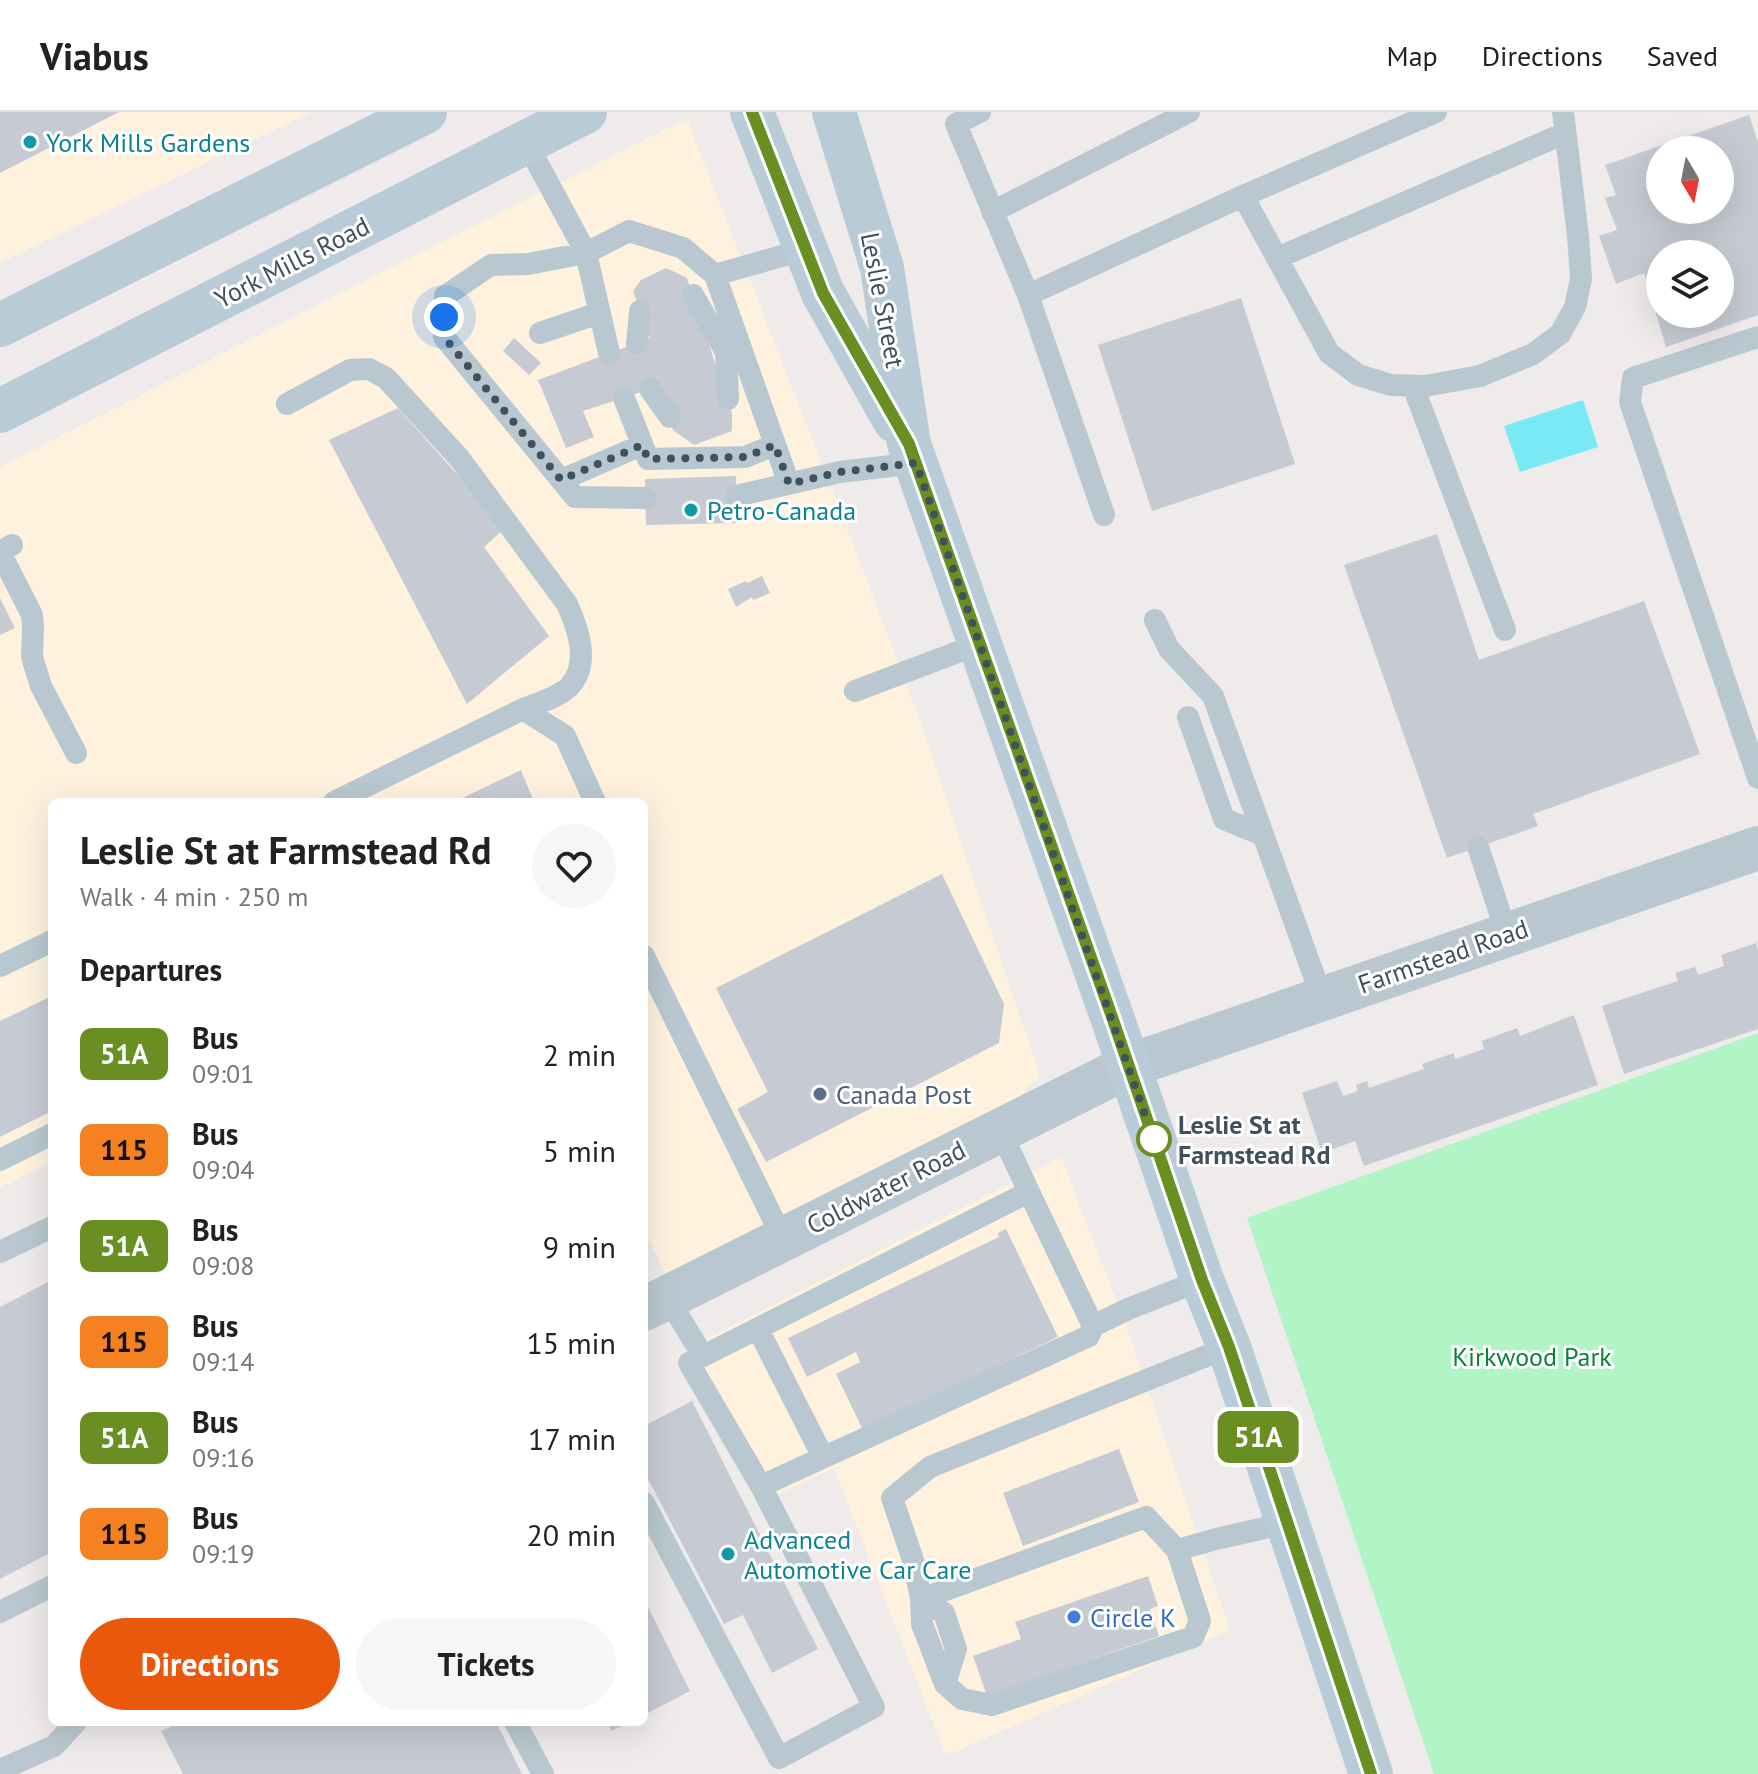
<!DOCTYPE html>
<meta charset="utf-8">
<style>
body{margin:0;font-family:"PT Sans",sans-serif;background:#f6f6f6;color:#222;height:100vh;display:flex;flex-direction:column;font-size:30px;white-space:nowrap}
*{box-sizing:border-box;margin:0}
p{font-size:26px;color:#767676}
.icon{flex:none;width:44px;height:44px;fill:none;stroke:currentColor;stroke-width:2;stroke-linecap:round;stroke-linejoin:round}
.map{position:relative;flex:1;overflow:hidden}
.details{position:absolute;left:48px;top:686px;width:600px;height:928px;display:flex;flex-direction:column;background:#fff;border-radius:12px;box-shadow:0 8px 32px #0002}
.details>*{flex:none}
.badge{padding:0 16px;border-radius:12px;font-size:28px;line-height:52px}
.needle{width:52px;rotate:170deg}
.controls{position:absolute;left:1646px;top:24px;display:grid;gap:16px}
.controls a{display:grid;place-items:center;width:88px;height:88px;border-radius:50%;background:#fff;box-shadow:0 8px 32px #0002;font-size:40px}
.you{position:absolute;width:40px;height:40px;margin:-20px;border:6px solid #fff;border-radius:50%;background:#1a73e8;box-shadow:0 0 0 12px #1a73e833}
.map>.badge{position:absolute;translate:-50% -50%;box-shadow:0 0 0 4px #fff}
h2{padding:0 32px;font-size:30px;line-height:72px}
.round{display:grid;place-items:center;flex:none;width:84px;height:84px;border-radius:42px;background:#f6f6f6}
.headline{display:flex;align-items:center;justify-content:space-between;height:136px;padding:0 32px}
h1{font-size:38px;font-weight:600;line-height:60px}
.cta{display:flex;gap:16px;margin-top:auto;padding:16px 32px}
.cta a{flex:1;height:92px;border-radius:48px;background:#ea580c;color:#fff;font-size:32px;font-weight:600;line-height:92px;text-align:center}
.cta a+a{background:#f6f6f6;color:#222}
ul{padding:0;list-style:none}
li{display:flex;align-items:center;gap:24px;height:96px;padding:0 32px}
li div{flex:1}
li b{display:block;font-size:30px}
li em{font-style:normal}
li .badge{min-width:88px;font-weight:700;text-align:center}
header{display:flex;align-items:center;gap:48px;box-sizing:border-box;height:112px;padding:0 40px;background:#fff;border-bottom:2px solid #e0e0e0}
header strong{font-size:38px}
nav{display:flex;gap:44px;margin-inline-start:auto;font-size:28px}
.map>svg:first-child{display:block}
.commercial{fill:#fef2df}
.green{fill:#b1f4c5}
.water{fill:#79e9f6}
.building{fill:#c6cad2;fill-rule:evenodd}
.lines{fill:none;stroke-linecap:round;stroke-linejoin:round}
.lane{stroke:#b9c8d0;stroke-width:22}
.street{stroke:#b9c8d0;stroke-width:44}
.secondary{stroke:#bacbd8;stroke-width:44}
.line-casing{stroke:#fff;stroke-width:18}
.line{stroke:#6b8e23;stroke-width:12}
.walk{stroke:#41515b;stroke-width:8;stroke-dasharray:0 14.4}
.culture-dot{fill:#0f9aa8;stroke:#fff;stroke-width:3}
.service-dot{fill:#5c6f8a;stroke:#fff;stroke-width:3}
.stop-dot{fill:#fff;stroke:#6b8e23;stroke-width:4}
.shop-dot{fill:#3f7fe0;stroke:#fff;stroke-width:3}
.labels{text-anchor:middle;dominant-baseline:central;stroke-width:6;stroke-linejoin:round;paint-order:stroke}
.culture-label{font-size:26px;fill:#0d838f;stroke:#fff;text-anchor:start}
.street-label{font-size:26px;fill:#41515b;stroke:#fff}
.service-label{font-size:26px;fill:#4e5e75;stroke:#fff;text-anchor:start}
.stop-label{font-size:26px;font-weight:bold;fill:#41515b;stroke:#fff;text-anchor:start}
.park-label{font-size:26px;fill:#0b833b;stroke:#fff}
.shop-label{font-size:26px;fill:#366cbe;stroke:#fff;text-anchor:start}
</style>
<header>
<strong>Viabus</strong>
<nav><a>Map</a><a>Directions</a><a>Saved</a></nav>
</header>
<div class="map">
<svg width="1758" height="1662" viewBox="0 0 1758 1662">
<rect width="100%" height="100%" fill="#efebeb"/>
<path class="commercial" d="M 0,0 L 312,0 L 0,151 Z
M 687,7 L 847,416 L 922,614 L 1040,964 L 1018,986 L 667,1164 L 644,1118 L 644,690 L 52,690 L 52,1050 L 0,1076 L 0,355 L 364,169 Z
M 1061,1045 L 1125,1211 L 1230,1518 L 946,1644 L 834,1356 L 763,1390 L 695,1233 Z"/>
<path class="green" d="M 1758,921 L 1758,1662 L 1434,1662 L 1247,1106 Z"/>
<path class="water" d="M 1583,288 L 1598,335 L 1520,360 L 1504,314 Z"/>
<path class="building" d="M 0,0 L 119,0 L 0,61 Z
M 1749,3 L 1758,30 L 1758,203 L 1666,235 L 1644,161 L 1616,172 L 1599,124 L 1617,118 L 1605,86 L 1616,83 L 1605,53 ZM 1660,38 L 1720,38 L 1720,98 L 1660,98 ZM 1660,142 L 1720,142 L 1720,202 L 1660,202 Z
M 666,156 L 687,166 L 732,302 L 732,319 L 694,333 L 673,318 L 660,274 L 583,299 L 594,325 L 566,336 L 538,268 L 650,226 L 633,179 L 641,168 Z
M 1241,186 L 1295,352 L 1152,399 L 1098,233 Z
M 514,226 L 541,251 L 529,263 L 503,239 Z
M 398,296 L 505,416 L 484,435 L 549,524 L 467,592 L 329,328 Z
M 736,364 L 737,411 L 646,413 L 645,367 Z
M 1437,422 L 1479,548 L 1644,489 L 1700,642 L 1533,702 L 1538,714 L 1447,746 L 1344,453 Z
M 762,464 L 770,481 L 753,488 L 752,485 L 736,495 L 728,477 L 746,469 L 747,471 Z
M 0,486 L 15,516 L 0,523 Z
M 521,658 L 534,690 L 454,690 Z
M 942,762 L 1004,892 L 999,931 L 766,1050 L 737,997 L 768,980 L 716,876 Z
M 1756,831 L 1758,838 L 1758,917 L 1624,962 L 1602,894 L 1678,869 L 1675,861 L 1695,855 L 1698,863 L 1724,854 L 1721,843 Z
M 52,884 L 52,999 L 0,1025 L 0,909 Z
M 1574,903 L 1598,973 L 1364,1054 L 1355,1029 L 1322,1041 L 1302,981 L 1337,969 L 1343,984 L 1358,979 L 1356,973 L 1367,969 L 1369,976 L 1424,957 L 1422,952 L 1454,941 L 1455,947 L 1484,937 L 1482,929 L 1517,916 L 1520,924 Z
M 1006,1117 L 1058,1225 L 863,1318 L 836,1262 L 860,1250 L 856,1240 L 807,1265 L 788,1226 L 999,1125 L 998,1121 Z
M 52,1168 L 52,1440 L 0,1467 L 0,1195 Z
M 692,1289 L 818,1537 L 772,1561 L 743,1503 L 724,1512 L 644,1359 L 644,1314 Z
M 1119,1337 L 1139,1390 L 1023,1434 L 1003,1381 Z
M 1148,1464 L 1158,1494 L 1150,1497 L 1159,1524 L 987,1584 L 973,1544 L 1021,1527 L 1015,1510 Z
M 644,1487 L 690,1579 L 644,1603 Z
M 180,1610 L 496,1610 L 522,1662 L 183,1662 L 161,1619 Z
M 607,1610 L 629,1610 L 611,1619 Z"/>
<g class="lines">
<path class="lane" d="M 980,0 L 956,12 L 1028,183 L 1243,84
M 1436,0 L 1243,84 L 1329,241 L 1358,263 L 1391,273 L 1425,274 L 1480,264 L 1533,242 L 1560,222 L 1575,195 L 1581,167 L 1578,124 L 1563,0
M 526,30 L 586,141 L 609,241
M 992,100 L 1189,0
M 1277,146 L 1565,21
M 693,183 L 726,240 L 728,287
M 1028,183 L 1104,403
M 540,221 L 599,201
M 1758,225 L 1633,266 L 1630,290 L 1758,666
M 637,232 L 640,199
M 1413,274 L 1505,518
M 650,277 L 670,305
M 624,286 L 648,347 L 745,345 L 775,333
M 287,292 L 350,258 L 369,257 L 386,266 L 460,347 L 567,492 C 578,516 591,552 569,575 C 557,586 538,591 523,597
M 561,368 L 642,333
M 789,372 L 715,163 L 806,137
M 736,384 L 840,360 L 916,351
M 646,386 L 575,385 L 444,225 L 445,184 L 491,153 L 528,152 L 586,141 L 629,119 L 683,136 L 715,163
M 12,433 L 0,440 L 32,503 L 33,515 L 32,545 L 41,574 L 76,641
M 1155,508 L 1169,537 L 1213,584 L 1322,886
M 855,579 L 979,532
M 1188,605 L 1224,707 L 1263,723
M 334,690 L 523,597 L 565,624 L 595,690
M 1478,735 L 1507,822
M 644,844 L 783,1127
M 0,854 L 52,829
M 1000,1018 L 1029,1080
M 0,1048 L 52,1022
M 0,1140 L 52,1115
M 667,1185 L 703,1244
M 1093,1214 L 1089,1224 L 761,1374 L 689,1251 L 1029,1080 L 1093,1214 L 1128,1197 L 1202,1168
M 758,1217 L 823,1345
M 644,1391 L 779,1646 L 874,1595 L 761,1374
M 1177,1438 L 1216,1427 L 1287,1411
M 921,1487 L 1146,1405 L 1177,1438 L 1200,1509 L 1193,1525 L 992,1593 L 962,1587 L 945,1572 L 922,1512 L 921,1487 L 914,1451 L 892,1386 L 930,1355 L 1229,1235
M 921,1487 L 944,1501 L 956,1537 L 945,1572
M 0,1500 L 52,1474
M 515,1610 L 543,1662
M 0,1658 L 54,1634 L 76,1610"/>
<path class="street" d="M 644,1197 L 1129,954 L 1758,736"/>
<path class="secondary" d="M 752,0 L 823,181 L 895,309
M 834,0 L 882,156 L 909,332 L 1111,902 L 1202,1168 L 1229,1235 L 1371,1662
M 0,213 L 425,0
M 0,299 L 585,0"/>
</g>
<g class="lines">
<defs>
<path id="line" d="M 752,0 L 823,181 L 909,332 L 1111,902 L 1202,1168 L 1229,1235 L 1371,1662"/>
</defs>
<use href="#line" class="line-casing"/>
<use href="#line" class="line"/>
<path class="walk" d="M 444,205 L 444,225 L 561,368 L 642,333 L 648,347 L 745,345 L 775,333 L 789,372 L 840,360 L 916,351 L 1156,1034 L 1154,1027"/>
</g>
<g class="culture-dot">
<circle cx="30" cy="30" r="8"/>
<circle cx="691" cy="398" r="8"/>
<circle cx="728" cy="1442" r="8"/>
</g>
<circle class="service-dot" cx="820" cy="982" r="8"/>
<circle class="stop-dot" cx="1154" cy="1027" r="16"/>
<circle class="shop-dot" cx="1074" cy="1505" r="8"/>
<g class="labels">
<g class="culture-label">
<text x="46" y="30">York Mills Gardens</text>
<text x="707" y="398">Petro-Canada</text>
<text x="744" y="1427">Advanced<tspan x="744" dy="30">Automotive Car Care</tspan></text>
</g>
<g class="street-label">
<text transform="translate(292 150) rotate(-27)">York Mills Road</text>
<text transform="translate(883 188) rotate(79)">Leslie Street</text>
<text transform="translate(1443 844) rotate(-19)">Farmstead Road</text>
<text transform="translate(886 1075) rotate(-27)">Coldwater Road</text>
</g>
<g class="service-label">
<text x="836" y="982">Canada Post</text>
</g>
<g class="stop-label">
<text x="1178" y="1012">Leslie St at<tspan x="1178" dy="30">Farmstead Rd</tspan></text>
</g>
<g class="park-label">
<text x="1532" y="1244">Kirkwood Park</text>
</g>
<g class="shop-label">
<text x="1090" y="1505">Circle K</text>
</g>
</g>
</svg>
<div class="controls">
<a><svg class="needle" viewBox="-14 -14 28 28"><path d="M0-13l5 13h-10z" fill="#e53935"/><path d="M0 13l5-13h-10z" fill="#767676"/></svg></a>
<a><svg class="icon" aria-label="layers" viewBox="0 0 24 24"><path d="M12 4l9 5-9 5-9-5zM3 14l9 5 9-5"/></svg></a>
</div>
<div class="you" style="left:444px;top:205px"></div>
<b class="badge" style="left:1258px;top:1325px;background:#6b8e23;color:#fff">51A</b>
<section class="details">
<div class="headline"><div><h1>Leslie St at Farmstead Rd</h1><p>Walk · 4 min · 250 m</p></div><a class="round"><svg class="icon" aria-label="heart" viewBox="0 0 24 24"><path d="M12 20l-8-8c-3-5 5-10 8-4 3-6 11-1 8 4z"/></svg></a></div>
<h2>Departures</h2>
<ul>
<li><span class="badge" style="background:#6b8e23;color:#fff">51A</span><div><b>Bus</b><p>09:01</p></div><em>2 min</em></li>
<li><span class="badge" style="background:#f58220;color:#111">115</span><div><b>Bus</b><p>09:04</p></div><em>5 min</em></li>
<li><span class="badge" style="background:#6b8e23;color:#fff">51A</span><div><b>Bus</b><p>09:08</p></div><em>9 min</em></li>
<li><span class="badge" style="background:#f58220;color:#111">115</span><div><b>Bus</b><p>09:14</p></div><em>15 min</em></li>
<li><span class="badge" style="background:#6b8e23;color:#fff">51A</span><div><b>Bus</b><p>09:16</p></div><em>17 min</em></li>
<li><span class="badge" style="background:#f58220;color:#111">115</span><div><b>Bus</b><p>09:19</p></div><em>20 min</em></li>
</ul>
<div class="cta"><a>Directions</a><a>Tickets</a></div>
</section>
</div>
